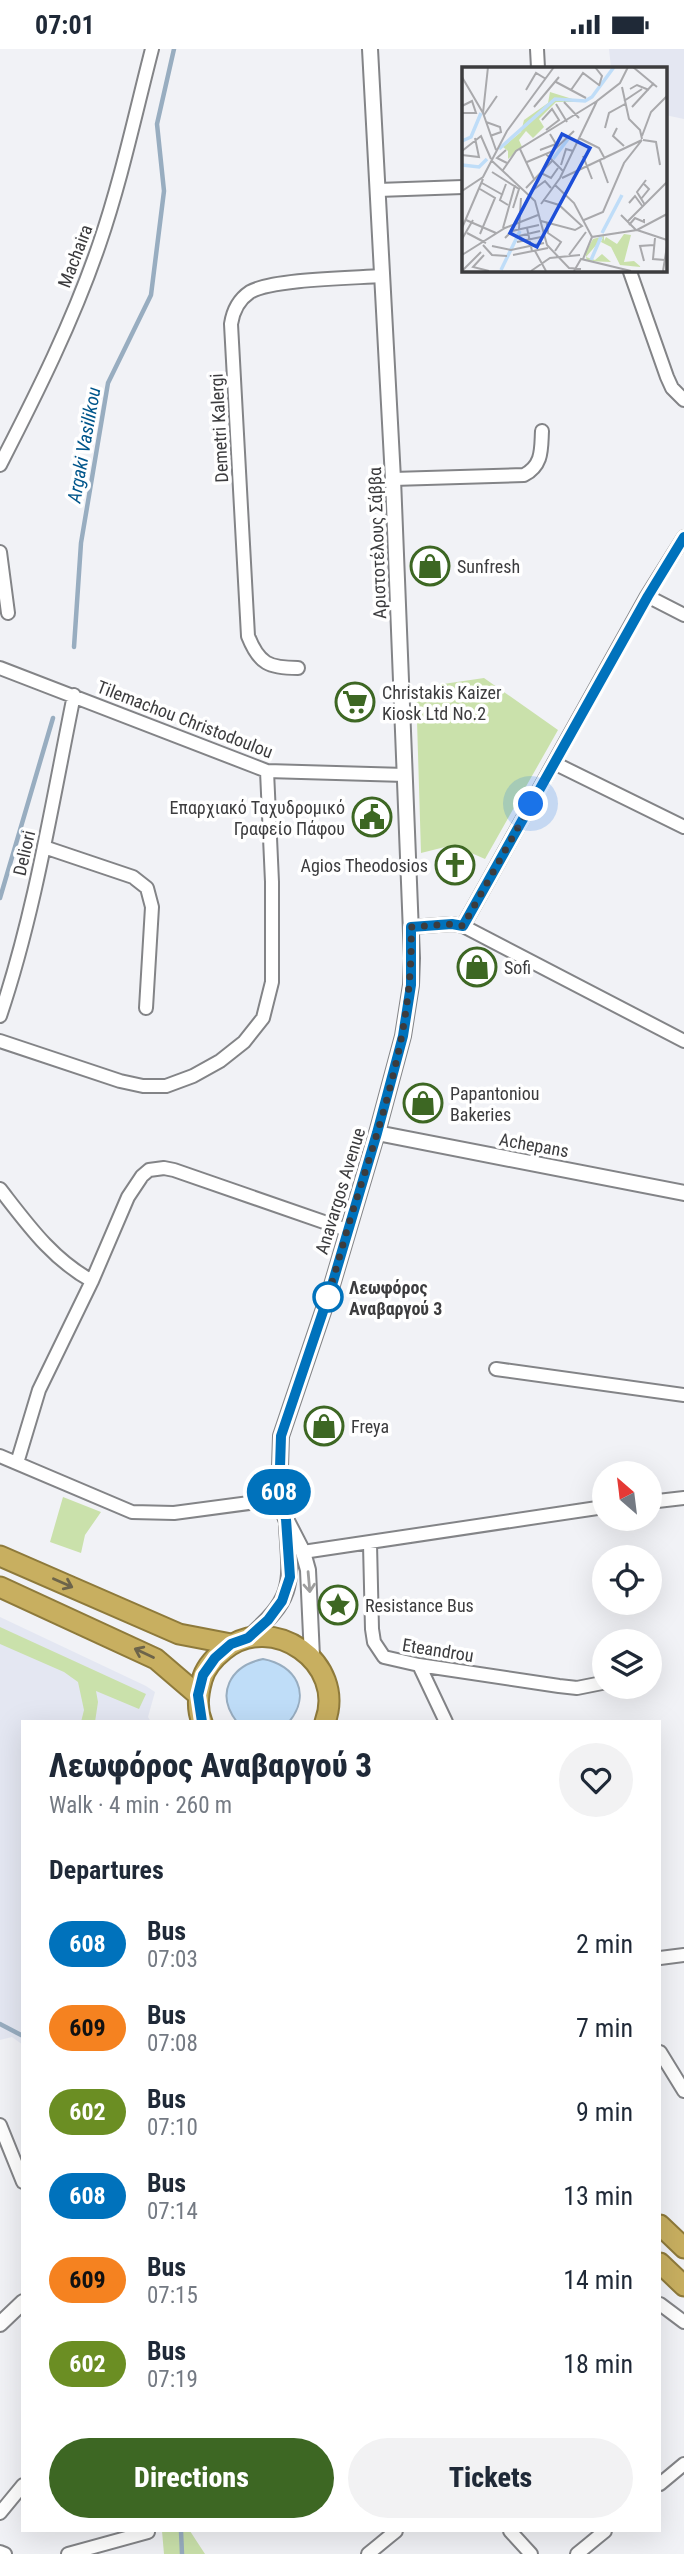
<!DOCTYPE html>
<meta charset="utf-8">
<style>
body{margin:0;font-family:"Roboto Condensed",sans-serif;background:#f2f2f3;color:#1f2937;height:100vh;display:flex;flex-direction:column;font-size:26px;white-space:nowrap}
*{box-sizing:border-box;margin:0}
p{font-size:23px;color:#747a83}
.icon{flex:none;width:38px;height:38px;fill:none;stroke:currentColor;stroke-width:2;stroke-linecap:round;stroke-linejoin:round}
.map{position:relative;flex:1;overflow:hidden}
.side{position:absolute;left:21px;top:1671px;width:640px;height:812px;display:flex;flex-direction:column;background:#fff;border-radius:0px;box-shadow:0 7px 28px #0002}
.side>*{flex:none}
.badge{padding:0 14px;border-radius:23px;font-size:24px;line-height:46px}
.needle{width:46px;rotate:332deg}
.tools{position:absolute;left:592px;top:1412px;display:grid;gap:14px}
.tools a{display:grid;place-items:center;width:70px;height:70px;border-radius:50%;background:#fff;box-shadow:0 7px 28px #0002;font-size:35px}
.you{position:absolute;width:35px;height:35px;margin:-18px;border:5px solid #fff;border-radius:50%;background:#1a73e8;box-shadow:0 0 0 10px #1a73e833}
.map>.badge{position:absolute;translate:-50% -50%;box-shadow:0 0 0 4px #fff}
h2{padding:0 28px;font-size:26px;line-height:63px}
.round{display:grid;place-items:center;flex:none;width:74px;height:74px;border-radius:37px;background:#f2f2f3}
.headline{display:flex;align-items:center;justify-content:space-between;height:119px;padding:0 28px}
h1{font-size:33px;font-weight:800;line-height:52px}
.action{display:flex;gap:14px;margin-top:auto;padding:14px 28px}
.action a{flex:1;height:80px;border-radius:42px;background:#3d6723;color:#fff;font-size:28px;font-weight:800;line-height:80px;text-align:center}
.action a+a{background:#f2f2f3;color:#1f2937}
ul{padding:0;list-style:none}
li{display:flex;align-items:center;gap:21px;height:84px;padding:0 28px}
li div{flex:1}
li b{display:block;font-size:26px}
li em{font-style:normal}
li .badge{min-width:77px;font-weight:700;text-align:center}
.status{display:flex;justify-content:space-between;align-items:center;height:49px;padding:0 35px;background:#fff;direction:ltr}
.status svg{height:19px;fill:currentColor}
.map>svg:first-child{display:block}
.built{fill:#e4e7f2}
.green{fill:#cae1ab}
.water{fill:#bfddf8;stroke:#98adc0;stroke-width:2}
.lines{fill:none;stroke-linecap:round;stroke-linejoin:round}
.stream{stroke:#98adc0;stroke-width:4.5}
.minor-casing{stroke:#838487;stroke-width:16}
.tertiary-casing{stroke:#838487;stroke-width:18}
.trunk-casing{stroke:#8e7a3b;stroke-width:23}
.minor{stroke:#fff;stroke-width:12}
.tertiary{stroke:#fff;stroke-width:14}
.trunk{stroke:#c8af60;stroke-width:19}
.oneway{stroke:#9e9e9e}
.oneway2{stroke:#6d644a}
.line-casing{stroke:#fff;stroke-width:16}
.line{stroke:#0072bc;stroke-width:10}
.walk{stroke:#3c3c3e;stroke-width:7;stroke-dasharray:0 12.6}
.stop-dot{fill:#fff;stroke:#0072bc;stroke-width:3.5}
.labels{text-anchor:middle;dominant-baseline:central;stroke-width:7;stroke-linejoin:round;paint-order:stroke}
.street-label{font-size:18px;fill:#3c3c3e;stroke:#fff}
.poi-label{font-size:18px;fill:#3c3c3e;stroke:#fff;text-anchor:start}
.stop-label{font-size:18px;font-weight:bold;fill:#3c3c3e;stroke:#fff;text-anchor:start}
.water-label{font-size:19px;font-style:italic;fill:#00568b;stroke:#fff}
.inset-river{fill:none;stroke:#bfddf8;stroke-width:3.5}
.inset-road{fill:none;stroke:#a9a9ac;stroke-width:2}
.view{fill:#1d4ed8;fill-opacity:0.15;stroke:#1d4ed8;stroke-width:3.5}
.inset-edge{fill:none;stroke:#3c3c3e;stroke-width:3.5}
</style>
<div class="status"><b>07:01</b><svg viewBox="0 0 49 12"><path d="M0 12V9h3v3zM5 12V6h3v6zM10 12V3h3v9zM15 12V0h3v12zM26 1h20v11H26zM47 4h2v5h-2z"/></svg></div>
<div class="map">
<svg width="684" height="2505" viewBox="0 0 684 2505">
<rect width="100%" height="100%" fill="#f1f2f6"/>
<path class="built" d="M 609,0 L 684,0 L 684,70 L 665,66 L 665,19 L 611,19 Z
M 0,1568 L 146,1637 L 155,1643 L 148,1668 L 151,1673 L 23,1673 L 23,1996 L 12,1988 L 0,1991 Z"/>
<path class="green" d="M 484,629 L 558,681 L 485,810 L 453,796 L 421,804 L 416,639 Z
M 63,1448 L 101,1463 L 85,1486 L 81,1504 L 50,1493 Z
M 0,1578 L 146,1645 L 139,1660 L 96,1642 L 98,1653 L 95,1673 L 81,1673 L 84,1661 L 78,1633 L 64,1623 L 0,1595 Z
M 162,2482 L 190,2482 L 205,2505 L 164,2505 Z"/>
<path class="water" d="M 263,1610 C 296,1616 312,1645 289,1673 L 237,1673 C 215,1645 230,1617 263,1610 Z"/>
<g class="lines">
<path class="stream" d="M 74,598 L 81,494 L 108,334 L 151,246 L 164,142 L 157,75 L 174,0
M 0,849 L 53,669
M 0,1975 L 23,1987
M 181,2482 L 182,2505"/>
<defs>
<path id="minor" d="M 537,0 L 538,19
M 378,141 L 463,138
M 629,220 L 667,328 L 672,339 L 684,351
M 0,416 C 37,344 73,272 99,196 C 121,132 135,66 152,0
M 393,430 L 524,426 C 543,416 541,400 542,382
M 0,503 L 8,564
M 647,547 L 684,566
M 0,619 L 267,722 L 405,726
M 298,619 C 269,619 259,615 248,587 L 231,275 C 233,262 238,251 250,243 C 272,230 353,229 381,227
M 554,714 L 684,778
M 44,798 L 133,828 L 147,839 L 152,858 L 146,959
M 463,877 L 647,547 L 684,488
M 411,878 L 452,875 L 463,877 L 684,992
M 0,967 C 35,863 52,754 74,646
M 0,992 L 120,1032 L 143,1037 L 166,1037 L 193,1027 L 220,1012 L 244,993 L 263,969 L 272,933 L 272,833 L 267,722
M 0,1140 C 28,1176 52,1210 92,1232
M 496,1320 L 684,1346
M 0,1407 L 132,1463 L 174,1464 L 279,1450
M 17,1414 L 39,1341 L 92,1232 L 128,1148 L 142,1127 L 149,1121 L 164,1119 L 174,1121 L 347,1181
M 649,1453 L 684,1449
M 370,1495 L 372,1580 L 374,1593 L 384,1608 L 419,1616 L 559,1637 L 577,1639 L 602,1634
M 303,1503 L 604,1458
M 419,1616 L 446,1673
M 660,1909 L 684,1906
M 660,2003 L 684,2042
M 0,2076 L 23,2133
M 660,2255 L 684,2273
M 660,2435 L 684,2415
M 0,2464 L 23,2436
M 510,2482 L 531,2505
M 0,2503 L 5,2505
M 68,2505 L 148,2483
M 368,2505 L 396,2482
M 577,2505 L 605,2482"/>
<path id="tertiary" d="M 377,1084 L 684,1144
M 248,1589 C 295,1548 291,1536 287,1478
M 312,1608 L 308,1521 L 303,1503 L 286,1470 L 279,1450 L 281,1387 L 332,1236 L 377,1084 L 403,987 L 411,936 L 412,909 L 393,430 L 370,0
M 0,2275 L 23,2253"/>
<path id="trunk" d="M 0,1507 L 179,1585 L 231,1595
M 0,1538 L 156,1610 L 198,1646
M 202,1673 C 196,1659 198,1645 202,1631 C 205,1619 214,1609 224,1601 C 272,1562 347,1614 325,1673
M 660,2176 L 684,2199
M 660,2214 L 684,2237"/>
</defs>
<use href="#minor" class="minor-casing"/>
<use href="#tertiary" class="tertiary-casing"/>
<use href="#trunk" class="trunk-casing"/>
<use href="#minor" class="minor"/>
<use href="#tertiary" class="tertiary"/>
<use href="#trunk" class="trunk"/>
</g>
<defs><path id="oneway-shaft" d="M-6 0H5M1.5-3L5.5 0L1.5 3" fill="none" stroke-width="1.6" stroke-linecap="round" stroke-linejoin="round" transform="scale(1.75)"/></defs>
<use class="oneway" href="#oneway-shaft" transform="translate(309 1533) rotate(85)"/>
<g class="oneway2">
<use href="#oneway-shaft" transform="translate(63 1534) rotate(24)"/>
<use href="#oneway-shaft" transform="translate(144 1604) rotate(-155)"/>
</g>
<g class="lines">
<defs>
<path id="line" d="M 202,1673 L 198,1646 L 203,1626 L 215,1609 L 231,1595 L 248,1589 L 268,1571 L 282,1552 L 290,1528 L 286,1470 L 279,1450 L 281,1387 L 332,1236 L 377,1084 L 403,987 L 411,936 L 411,878 L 452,875 L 463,877 L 648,547 L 684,488"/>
</defs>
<use href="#line" class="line-casing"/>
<use href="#line" class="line"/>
<path class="walk" d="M 328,1248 L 324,1258 C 336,1224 344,1189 355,1155 C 384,1063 414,975 411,878 L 452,875 L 463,877 L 531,755"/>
</g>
<defs>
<symbol id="shop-ring" viewBox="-11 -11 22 22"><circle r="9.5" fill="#fff" stroke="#3d6723" stroke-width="1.5"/><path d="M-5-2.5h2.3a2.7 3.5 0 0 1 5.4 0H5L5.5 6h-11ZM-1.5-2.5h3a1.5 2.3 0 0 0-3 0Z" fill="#3d6723"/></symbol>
<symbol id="supermarket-ring" viewBox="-11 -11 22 22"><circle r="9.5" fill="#fff" stroke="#3d6723" stroke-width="1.5"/><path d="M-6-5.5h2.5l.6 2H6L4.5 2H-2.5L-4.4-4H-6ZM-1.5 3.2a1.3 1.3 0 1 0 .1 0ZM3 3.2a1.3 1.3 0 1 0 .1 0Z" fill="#3d6723"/></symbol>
<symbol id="civic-ring" viewBox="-11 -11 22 22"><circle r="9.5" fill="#fff" stroke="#3d6723" stroke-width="1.5"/><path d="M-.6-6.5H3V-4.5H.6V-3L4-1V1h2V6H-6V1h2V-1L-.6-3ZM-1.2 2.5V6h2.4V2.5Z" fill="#3d6723"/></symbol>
<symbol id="church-ring" viewBox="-11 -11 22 22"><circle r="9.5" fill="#fff" stroke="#3d6723" stroke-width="1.5"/><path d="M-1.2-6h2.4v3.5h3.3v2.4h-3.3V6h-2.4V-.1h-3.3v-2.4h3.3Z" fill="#3d6723"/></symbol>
<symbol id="sight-ring" viewBox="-11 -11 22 22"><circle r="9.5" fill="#fff" stroke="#3d6723" stroke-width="1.5"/><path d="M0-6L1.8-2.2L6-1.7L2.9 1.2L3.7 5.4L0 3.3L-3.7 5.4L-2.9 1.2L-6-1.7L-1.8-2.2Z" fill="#3d6723"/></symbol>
</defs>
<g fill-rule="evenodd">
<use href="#shop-ring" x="408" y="495" width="44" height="44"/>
<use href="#supermarket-ring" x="333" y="631" width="44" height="44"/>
<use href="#civic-ring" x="350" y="746" width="44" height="44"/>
<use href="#church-ring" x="433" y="794" width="44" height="44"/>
<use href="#shop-ring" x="455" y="896" width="44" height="44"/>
<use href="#shop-ring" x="401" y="1032" width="44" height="44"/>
<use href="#shop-ring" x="302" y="1355" width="44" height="44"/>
<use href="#sight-ring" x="316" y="1534" width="44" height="44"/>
</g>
<circle class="stop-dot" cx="328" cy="1248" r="14"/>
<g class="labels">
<g class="street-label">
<text transform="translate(75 207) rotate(-69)">Machaira</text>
<text transform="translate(219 379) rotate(-93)">Demetri Kalergi</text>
<text transform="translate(377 494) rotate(-92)">Αριστοτέλους Σάββα</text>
<text transform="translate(185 670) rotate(21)">Tilemachou Christodoulou</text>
<text transform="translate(24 804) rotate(-77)">Deliori</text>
<text transform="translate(534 1096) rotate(10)">Achepans</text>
<text transform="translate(340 1142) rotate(-73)">Anavargos Avenue</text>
<text transform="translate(438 1601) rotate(9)">Eteandrou</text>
</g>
<g class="poi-label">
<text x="457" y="517">Sunfresh</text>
<text x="382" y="643">Christakis Kaizer<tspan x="382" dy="21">Kiosk Ltd No.2</tspan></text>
<text x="345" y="758" text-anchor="end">Επαρχιακό Ταχυδρομικό<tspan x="345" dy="21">Γραφείο Πάφου</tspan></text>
<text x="428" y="816" text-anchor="end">Agios Theodosios</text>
<text x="504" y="918">Sofi</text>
<text x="450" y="1044">Papantoniou<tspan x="450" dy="21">Bakeries</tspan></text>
<text x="351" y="1377">Freya</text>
<text x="365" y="1556">Resistance Bus</text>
</g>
<g class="stop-label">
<text x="349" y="1238">Λεωφόρος<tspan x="349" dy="21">Αναβαργού 3</tspan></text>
</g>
<g class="water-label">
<text transform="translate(84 396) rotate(-80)">Argaki Vasilikou</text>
</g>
</g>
<g transform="translate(462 18)">
<rect width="205" height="205" fill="#f1f2f6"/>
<path d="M 88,25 L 120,35 L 94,35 L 77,52 L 82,60 L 71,71 L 64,64 L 57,73 L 60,80 L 46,92 L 46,84 L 41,80 L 59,65 L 62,53 L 86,36 ZM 162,167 L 169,168 L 162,195 L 172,194 L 179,200 L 158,198 L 149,180 L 139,175 L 141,170 L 124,190 L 133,193 L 140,187 L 149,195 L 125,194 L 123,186 L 131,172 L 142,169 L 142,174 L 144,170 L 155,177 Z" fill="#cae1ab"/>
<path class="inset-river" d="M 0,74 L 9,70 L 19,46M 37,82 L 93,32 L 123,34 L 130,30 L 152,0M 91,92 L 106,72M 0,98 L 17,100 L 25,92M 140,166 L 160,128M 129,193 L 139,170M 39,203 L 58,164"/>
<path class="inset-road" d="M 133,0 L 140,9 L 137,19M 171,0 L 195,20M 0,10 L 21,46 L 34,83M 94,15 L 124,31M 160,20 L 167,52 L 178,63 L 180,72M 168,22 L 175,18 L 187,23M 64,23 L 74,6 L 84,12M 109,23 L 121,6 L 137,18M 162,34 L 180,22M 102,35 L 117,51M 94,37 L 105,55M 0,39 L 10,34 L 14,46 L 0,46M 72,40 L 97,10M 170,40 L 192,16M 21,46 L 26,0M 22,48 L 35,29M 80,53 L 90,42 L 97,53 L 84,63M 24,55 L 38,60 L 39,65 L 28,69M 143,61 L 147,46 L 163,37M 155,61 L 151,69 L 162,79M 180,69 L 189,45 L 205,29M 117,71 L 137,81 L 143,92M 181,73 L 194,75 L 198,98M 58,82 L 72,112M 44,83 L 35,91 L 45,96M 78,83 L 94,77 L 88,67M 0,84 L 19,69 L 29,92M 84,87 L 101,104M 0,88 L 17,90 L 13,71M 121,89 L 130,112M 29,93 L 73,134 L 85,178 L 107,201 L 119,202M 138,94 L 146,116M 65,95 L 91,84 L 112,64M 99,98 L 104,82 L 111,84M 41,103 L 54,84 L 135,34M 30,105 L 57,122 L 51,141M 79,106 L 89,111 L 96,101M 100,111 L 180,73M 20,116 L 41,128M 44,117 L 38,133 L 46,138M 93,118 L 112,136 L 130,170M 64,121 L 90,94M 18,122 L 33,131 L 18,167M 71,123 L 83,114 L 89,121M 0,124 L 21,110 L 45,64 L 92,0M 179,132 L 187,122 L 181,116M 167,136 L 173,129 L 181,140M 79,137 L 98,111 L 135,34 L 158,16 L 166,0M 183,138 L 175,125 L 184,113M 159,148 L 174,163M 4,153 L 34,166M 122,153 L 141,145 L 162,96 L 180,73M 79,154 L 113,163 L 120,159 L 97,138 L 81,133M 166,154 L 205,115M 85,156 L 86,166 L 99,175 L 93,184M 167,158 L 173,151 L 182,155 L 182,152M 0,161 L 21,112M 41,161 L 53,118M 65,161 L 70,184M 57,162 L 59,131M 175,163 L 205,173M 5,166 L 24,176M 57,169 L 78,164M 43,171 L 50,164 L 77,158M 193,171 L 191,192 L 203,193M 0,172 L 11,153M 55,175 L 79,170M 21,178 L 30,188 L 45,189M 30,179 L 49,183 L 82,176M 73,184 L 84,204M 0,188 L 43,161 L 76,148M 22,188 L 11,200 L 27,204M 51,188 L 86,181M 107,188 L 124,165M 121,192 L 130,170 L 175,163 L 205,147M 182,194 L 178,179 L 192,178M 0,204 L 19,185M 69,204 L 88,191 L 118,188M 112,204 L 119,192 L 169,204M 201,204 L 205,179"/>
<path class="view" d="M 100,67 L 128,81 L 75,180 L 48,166 Z"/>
<rect width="205" height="205" class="inset-edge"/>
</g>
</svg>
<div class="tools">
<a><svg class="needle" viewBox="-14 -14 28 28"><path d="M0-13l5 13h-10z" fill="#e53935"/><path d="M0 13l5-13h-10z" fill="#747a83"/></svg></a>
<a><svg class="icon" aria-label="locate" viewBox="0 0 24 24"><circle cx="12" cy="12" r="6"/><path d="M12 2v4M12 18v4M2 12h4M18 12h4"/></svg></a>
<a><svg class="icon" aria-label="layers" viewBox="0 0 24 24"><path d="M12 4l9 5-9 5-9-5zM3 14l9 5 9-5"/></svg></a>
</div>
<div class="you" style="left:531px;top:755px"></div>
<b class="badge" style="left:279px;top:1443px;background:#0072bc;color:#fff">608</b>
<section class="side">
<div class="headline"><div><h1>Λεωφόρος Αναβαργού 3</h1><p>Walk · 4 min · 260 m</p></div><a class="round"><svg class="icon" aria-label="heart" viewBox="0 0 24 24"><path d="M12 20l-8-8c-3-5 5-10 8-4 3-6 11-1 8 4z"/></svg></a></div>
<h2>Departures</h2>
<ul>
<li><span class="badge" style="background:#0072bc;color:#fff">608</span><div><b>Bus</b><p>07:03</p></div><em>2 min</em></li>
<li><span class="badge" style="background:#f58220;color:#111">609</span><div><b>Bus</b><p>07:08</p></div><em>7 min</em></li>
<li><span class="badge" style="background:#6b8e23;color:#fff">602</span><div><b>Bus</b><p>07:10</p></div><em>9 min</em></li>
<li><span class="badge" style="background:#0072bc;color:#fff">608</span><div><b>Bus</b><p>07:14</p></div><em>13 min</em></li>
<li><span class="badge" style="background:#f58220;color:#111">609</span><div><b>Bus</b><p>07:15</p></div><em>14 min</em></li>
<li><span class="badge" style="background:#6b8e23;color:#fff">602</span><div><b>Bus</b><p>07:19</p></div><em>18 min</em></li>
</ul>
<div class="action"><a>Directions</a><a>Tickets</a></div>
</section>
</div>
